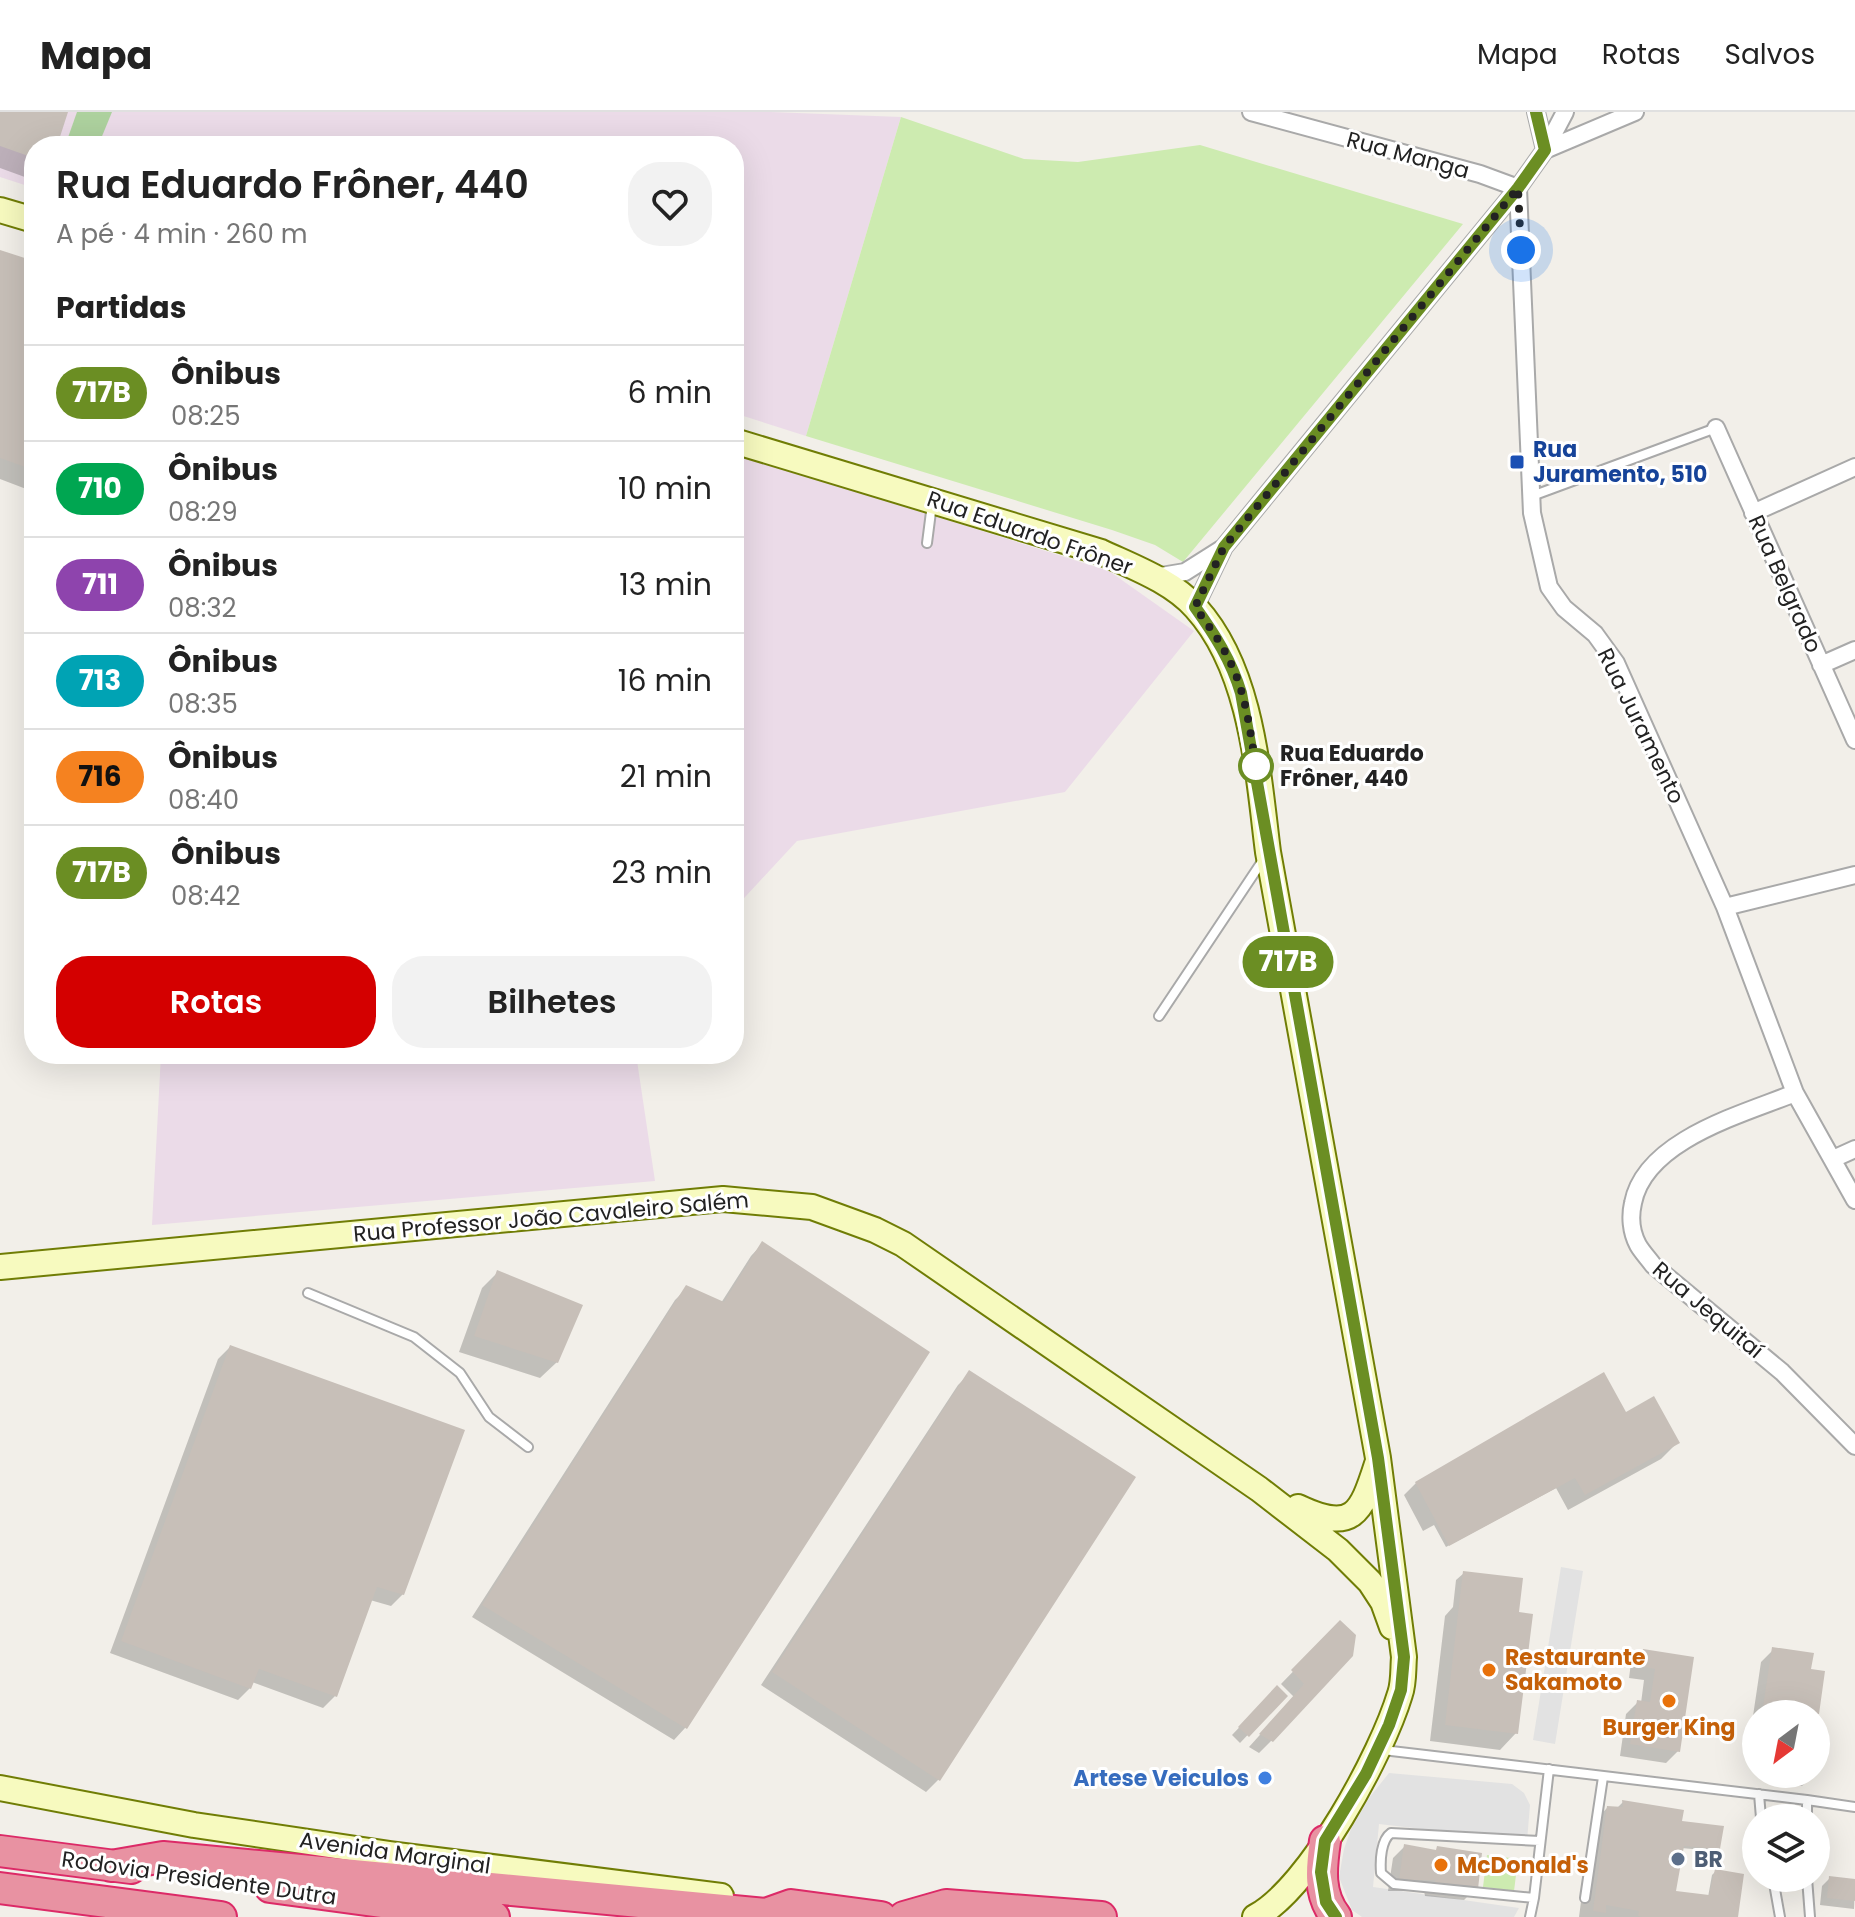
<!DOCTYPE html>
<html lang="pt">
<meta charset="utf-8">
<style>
body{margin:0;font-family:Poppins,sans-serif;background:#f2f2f2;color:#222;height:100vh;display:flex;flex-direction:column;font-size:30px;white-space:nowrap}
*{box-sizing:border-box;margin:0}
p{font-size:26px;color:#767676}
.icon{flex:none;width:44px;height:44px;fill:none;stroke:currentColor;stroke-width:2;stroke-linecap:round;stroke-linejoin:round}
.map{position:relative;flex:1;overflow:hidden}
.side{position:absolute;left:24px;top:24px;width:720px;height:928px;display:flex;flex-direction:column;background:#fff;border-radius:32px;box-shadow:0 8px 32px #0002}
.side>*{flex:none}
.badge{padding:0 16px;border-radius:26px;font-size:28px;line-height:52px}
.needle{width:52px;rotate:212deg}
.controls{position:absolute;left:1742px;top:1588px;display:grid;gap:16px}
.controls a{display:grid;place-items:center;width:88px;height:88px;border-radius:50%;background:#fff;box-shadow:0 8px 32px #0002;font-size:40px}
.you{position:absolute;width:40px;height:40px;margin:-20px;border:6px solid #fff;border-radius:50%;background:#1a73e8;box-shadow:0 0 0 12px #1a73e833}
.map>.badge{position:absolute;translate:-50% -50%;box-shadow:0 0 0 4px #fff}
h2{padding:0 32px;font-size:30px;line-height:72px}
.round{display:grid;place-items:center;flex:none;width:84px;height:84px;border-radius:32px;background:#f2f2f2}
.summary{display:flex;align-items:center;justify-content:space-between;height:136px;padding:0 32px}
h1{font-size:38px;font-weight:600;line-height:60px}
.cta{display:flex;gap:16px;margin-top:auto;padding:16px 32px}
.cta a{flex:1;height:92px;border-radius:32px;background:#d40000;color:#fff;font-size:32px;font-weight:600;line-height:92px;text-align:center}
.cta a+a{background:#f2f2f2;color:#222}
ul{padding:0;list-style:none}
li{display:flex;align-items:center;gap:24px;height:96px;padding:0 32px;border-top:2px solid #e0e0e0}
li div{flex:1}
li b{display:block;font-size:30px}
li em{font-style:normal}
li .badge{min-width:88px;font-weight:700;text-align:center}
header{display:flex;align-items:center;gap:48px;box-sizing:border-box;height:112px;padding:0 40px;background:#fff;border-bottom:2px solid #e0e0e0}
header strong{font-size:38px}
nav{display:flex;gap:44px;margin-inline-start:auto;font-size:28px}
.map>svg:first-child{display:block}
.industrial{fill:#ebdbe8}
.grass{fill:#cdebb0}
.forest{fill:#add19e}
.parking{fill:#e2e2e2}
.shadow{fill:#0003}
.building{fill:#c7bfb8}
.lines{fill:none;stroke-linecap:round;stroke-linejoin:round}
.lane-casing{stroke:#a9a9a9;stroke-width:12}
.street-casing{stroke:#a9a9a9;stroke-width:20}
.secondary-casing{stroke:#707d05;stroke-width:28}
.highway-casing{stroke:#dc2a67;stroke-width:34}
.lane{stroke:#fff;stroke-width:8}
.street{stroke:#fff;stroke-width:16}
.secondary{stroke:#f7fabf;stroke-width:24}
.highway{stroke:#e892a2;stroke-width:30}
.line-casing{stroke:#fff;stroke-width:18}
.line{stroke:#6b8e23;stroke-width:12}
.walk{stroke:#222;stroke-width:8;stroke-dasharray:0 14.4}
.transit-dot{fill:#1a4fb4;stroke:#fff;stroke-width:3}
.stop-dot{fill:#fff;stroke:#6b8e23;stroke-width:4}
.food-dot{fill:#e8710a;stroke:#fff;stroke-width:3}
.shop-dot{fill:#3f7fe0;stroke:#fff;stroke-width:3}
.service-dot{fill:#5c6f8a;stroke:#fff;stroke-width:3}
.labels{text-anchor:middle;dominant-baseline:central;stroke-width:6;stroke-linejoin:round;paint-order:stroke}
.street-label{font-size:22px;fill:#222;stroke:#fff}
.transit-label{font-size:22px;font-weight:bold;fill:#164399;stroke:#fff;text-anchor:start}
.stop-label{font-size:22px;font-weight:bold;fill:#222;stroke:#fff;text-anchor:start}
.food-label{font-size:22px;font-weight:bold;fill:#c56008;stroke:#fff;text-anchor:start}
.shop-label{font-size:22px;font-weight:bold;fill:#366cbe;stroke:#fff;text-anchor:end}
.service-label{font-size:22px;font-weight:bold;fill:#4e5e75;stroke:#fff;text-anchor:start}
</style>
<header>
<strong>Mapa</strong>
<nav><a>Mapa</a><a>Rotas</a><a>Salvos</a></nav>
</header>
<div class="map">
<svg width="1855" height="1805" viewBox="0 0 1855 1805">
<rect width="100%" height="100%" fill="#f2efe9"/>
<path class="industrial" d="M 0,0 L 771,0 L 901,5 L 806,324 L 734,301 L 734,34 L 34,34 L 34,76 L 0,65 Z
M 734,341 L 1109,459 L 1194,519 L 1065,680 L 797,729 L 734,797 Z
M 161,942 L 636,942 L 655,1069 L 152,1113 Z"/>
<path class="grass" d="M 901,5 L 1024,47 L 1078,50 L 1200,33 L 1463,112 L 1183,450 L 1155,433 L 1112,418 L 806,324 Z
M 1487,1743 L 1518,1747 L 1514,1779 L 1483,1775 Z"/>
<path class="forest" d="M 77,0 L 112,0 L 98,34 L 65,34 Z"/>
<path class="parking" d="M 1561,1455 L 1583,1459 L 1555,1632 L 1533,1628 Z
M 1389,1661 L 1512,1672 L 1524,1681 L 1530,1693 L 1527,1729 L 1379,1712 L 1373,1775 L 1519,1796 L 1514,1805 L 1362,1805 L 1352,1798 L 1339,1765 L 1344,1737 L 1351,1717 L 1369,1686 Z"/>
<path class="shadow" d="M 0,0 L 66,0 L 55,34 L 34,34 L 33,68 L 0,56 Z
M 0,140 L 34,151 L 34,380 L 0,367 Z
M 762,1132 L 685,1616 L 674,1628 L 472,1505 L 675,1188 L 687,1176 L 721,1191 L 751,1144 Z
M 498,1160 L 557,1250 L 540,1266 L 459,1240 L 482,1176 Z
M 230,1235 L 403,1482 L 391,1494 L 370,1488 L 335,1584 L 323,1596 L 252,1570 L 250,1576 L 238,1588 L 110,1541 L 218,1247 Z
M 970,1261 L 1134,1366 L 938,1668 L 926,1680 L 761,1573 L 958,1273 Z
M 1625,1302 L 1677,1331 L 1661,1347 L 1568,1398 L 1556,1376 L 1446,1435 L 1434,1413 L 1423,1419 L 1404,1383 L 1416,1371 Z
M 1464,1461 L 1517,1502 L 1516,1621 L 1500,1638 L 1430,1629 L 1445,1504 L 1453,1495 L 1456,1468 Z
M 1340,1511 L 1271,1629 L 1259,1641 L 1249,1635 L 1294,1585 L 1281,1572 Z
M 1773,1538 L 1809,1559 L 1823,1561 L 1816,1606 L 1816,1602 L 1756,1602 L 1756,1632 L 1749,1631 L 1761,1550 Z
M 1643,1539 L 1692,1546 L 1678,1639 L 1666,1651 L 1620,1644 L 1626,1602 L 1638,1590 L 1641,1591 L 1644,1568 L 1629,1566 L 1631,1551 Z
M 1277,1576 L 1285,1584 L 1240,1631 L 1232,1623 Z
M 1789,1662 L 1814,1662 L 1802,1674 L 1787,1672 Z
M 1623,1690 L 1718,1736 L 1715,1739 L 1681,1736 L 1674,1781 L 1708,1785 L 1712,1763 L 1716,1759 L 1736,1805 L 1579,1805 L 1591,1713 L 1607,1696 L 1616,1697 Z
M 1405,1734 L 1476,1776 L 1464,1788 L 1425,1784 L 1424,1779 L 1388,1779 L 1393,1746 Z
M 1830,1766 L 1855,1769 L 1854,1797 L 1820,1793 L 1822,1774 Z"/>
<path class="building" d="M 0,0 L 68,0 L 57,34 L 34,34 L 34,46 L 0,34 Z
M 0,138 L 34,149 L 34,358 L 0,346 Z
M 762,1129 L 930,1240 L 687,1617 L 482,1493 L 686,1173 L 724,1190 Z
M 497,1158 L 583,1193 L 558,1251 L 474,1224 Z
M 230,1233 L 465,1318 L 404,1483 L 377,1475 L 337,1585 L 259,1557 L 251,1577 L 121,1529 Z
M 969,1258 L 1136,1365 L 940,1669 L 772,1560 Z
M 1604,1260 L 1626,1300 L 1654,1284 L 1680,1331 L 1585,1383 L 1575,1366 L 1449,1434 L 1415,1370 Z
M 1463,1459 L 1523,1466 L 1519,1500 L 1533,1502 L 1518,1622 L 1445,1613 Z
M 1340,1508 L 1356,1523 L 1353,1544 L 1273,1630 L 1259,1622 L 1304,1572 L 1291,1558 Z
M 1772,1535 L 1814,1541 L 1811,1557 L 1825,1559 L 1819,1602 L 1762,1602 Z
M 1643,1537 L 1694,1545 L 1680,1640 L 1630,1632 L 1637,1588 L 1650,1590 L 1655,1557 L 1640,1554 Z
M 1277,1573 L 1288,1584 L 1249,1625 L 1238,1615 Z
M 1816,1609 L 1824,1610 L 1818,1650 L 1816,1650 Z
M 1622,1688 L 1684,1698 L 1682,1709 L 1724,1714 L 1720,1737 L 1684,1734 L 1676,1779 L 1709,1783 L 1715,1757 L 1744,1762 L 1738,1805 L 1642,1805 L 1638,1804 L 1639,1799 L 1606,1793 L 1606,1801 L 1593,1799 L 1607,1694 L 1623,1695 Z
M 1404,1732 L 1436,1738 L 1437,1734 L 1482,1741 L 1478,1777 L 1436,1773 L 1435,1768 L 1399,1768 Z
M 1829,1764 L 1855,1767 L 1855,1789 L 1827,1786 Z"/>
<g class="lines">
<defs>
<path id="lane" d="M 1532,384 L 1716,316
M 927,431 L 932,392
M 1159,904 L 1263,748
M 308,1181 L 414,1225 L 460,1261 L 489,1305 L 528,1335
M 1383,1638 L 1807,1688 L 1807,1706
M 1759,1682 L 1761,1706
M 1807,1688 L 1855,1695
M 1773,1766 L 1780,1805
M 1807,1766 L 1810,1805
M 1534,1786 L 1394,1772 L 1381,1761 C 1380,1748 1381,1728 1391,1721 L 1540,1729
M 1585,1786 L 1603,1665
M 1530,1805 L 1534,1786 L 1549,1657"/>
<path id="street" d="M 1251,0 L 1480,62 L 1518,76
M 1545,38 L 1635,0
M 1545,38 L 1565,0
M 1518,76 L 1532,401 L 1549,475 L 1564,496 L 1595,522 L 1616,551 L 1725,795 L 1795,981 L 1855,1088
M 1716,316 L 1855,628
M 1753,401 L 1855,355
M 1155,465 L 1185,460 L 1223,436
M 1195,495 L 1224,435 L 1518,76 L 1545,38 L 1536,0
M 1821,553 L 1855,538
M 1725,795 L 1855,763
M 1795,981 C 1743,1002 1645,1028 1633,1091 C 1630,1104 1631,1120 1638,1133 C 1642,1140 1648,1146 1653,1153 L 1782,1260 L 1855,1334
M 1833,1047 L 1855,1037"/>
<path id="secondary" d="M 0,98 L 34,108
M 734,329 L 1101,440 C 1133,455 1172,469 1196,496 C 1252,558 1258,661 1268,740 L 1378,1346 L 1404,1545 C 1403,1557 1404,1571 1400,1582 C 1382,1642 1310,1776 1255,1805
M 0,1155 L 723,1087 L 812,1095 L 875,1118 L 903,1132 L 1259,1377 L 1338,1438 L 1370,1470 L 1383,1490 L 1392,1515
M 1298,1395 C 1353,1421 1361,1402 1377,1352
M 0,1676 L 194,1713 L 390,1742 L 721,1784"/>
<path id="highway" d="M 1325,1729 C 1321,1756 1318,1782 1336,1805
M 0,1739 L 131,1756
M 111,1754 L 163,1745 L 766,1802 L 791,1793 L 881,1805
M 270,1775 L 494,1805
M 0,1776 L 221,1805
M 904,1805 L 946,1793 L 1101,1805"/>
</defs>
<use href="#lane" class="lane-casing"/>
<use href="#street" class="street-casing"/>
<use href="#secondary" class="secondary-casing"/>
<use href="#highway" class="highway-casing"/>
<use href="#lane" class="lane"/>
<use href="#street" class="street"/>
<use href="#secondary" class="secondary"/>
<use href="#highway" class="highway"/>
</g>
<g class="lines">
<defs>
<path id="line" d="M 1336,1805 L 1326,1790 L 1321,1760 L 1325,1729 L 1366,1662 L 1389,1613 L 1401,1578 L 1404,1545 L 1378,1346 L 1241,581 C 1231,548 1215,523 1195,495 L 1224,435 L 1518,76 L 1545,38 L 1536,0"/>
</defs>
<use href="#line" class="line-casing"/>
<use href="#line" class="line"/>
<path class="walk" d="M 1256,654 L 1258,666 C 1251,629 1248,588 1232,554 C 1223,533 1209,514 1195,495 L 1224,435 L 1518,76 L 1521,138"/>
</g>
<rect class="transit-dot" x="1509" y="342" width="16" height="16" rx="4"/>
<circle class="stop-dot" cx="1256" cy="654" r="16"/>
<g class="food-dot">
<circle cx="1489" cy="1558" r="8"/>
<circle cx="1669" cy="1589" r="8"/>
<circle cx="1441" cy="1753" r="8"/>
</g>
<circle class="shop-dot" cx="1265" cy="1666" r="8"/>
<circle class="service-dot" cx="1678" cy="1747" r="8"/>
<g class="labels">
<g class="street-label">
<text transform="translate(1408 43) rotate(15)">Rua Manga</text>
<text transform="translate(1030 421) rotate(19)">Rua Eduardo Frôner</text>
<text transform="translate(1785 472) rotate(66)">Rua Belgrado</text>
<text transform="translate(1641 614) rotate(64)">Rua Juramento</text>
<text transform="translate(551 1105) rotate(-5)">Rua Professor João Cavaleiro Salém</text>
<text transform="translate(1708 1198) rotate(40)">Rua Jequitaí</text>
<text transform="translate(395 1741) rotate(8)">Avenida Marginal</text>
<text transform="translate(199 1766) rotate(8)">Rodovia Presidente Dutra</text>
</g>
<g class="transit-label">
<text x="1533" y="337">Rua<tspan x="1533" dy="25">Juramento, 510</tspan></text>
</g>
<g class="stop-label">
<text x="1280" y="641">Rua Eduardo<tspan x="1280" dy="25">Frôner, 440</tspan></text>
</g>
<g class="food-label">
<text x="1505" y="1545">Restaurante<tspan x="1505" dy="25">Sakamoto</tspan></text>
<text x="1669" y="1615" text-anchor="middle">Burger King</text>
<text x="1457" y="1753">McDonald's</text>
</g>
<g class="shop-label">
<text x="1249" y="1666">Artese Veiculos</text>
</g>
<g class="service-label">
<text x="1694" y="1747">BR</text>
</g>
</g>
</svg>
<div class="controls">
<a><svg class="needle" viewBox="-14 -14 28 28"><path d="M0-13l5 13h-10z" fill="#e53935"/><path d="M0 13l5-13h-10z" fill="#767676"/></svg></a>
<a><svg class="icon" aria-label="layers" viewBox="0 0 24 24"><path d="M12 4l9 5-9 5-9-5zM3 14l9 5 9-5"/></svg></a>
</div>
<div class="you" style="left:1521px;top:138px"></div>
<b class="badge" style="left:1288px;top:850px;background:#6b8e23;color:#fff">717B</b>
<section class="side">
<div class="summary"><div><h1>Rua Eduardo Frôner, 440</h1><p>A pé · 4 min · 260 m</p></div><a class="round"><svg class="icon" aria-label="heart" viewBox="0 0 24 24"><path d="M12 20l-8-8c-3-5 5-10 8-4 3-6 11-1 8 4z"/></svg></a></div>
<h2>Partidas</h2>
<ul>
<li><span class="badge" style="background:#6b8e23;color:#fff">717B</span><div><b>Ônibus</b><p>08:25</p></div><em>6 min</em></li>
<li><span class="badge" style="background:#00a651;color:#fff">710</span><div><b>Ônibus</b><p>08:29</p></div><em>10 min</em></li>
<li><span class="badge" style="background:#8e44ad;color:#fff">711</span><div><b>Ônibus</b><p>08:32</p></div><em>13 min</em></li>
<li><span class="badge" style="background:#00a3b4;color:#fff">713</span><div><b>Ônibus</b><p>08:35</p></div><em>16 min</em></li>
<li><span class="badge" style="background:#f58220;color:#111">716</span><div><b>Ônibus</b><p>08:40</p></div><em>21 min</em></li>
<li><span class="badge" style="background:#6b8e23;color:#fff">717B</span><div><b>Ônibus</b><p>08:42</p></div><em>23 min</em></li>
</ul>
<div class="cta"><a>Rotas</a><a>Bilhetes</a></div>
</section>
</div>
